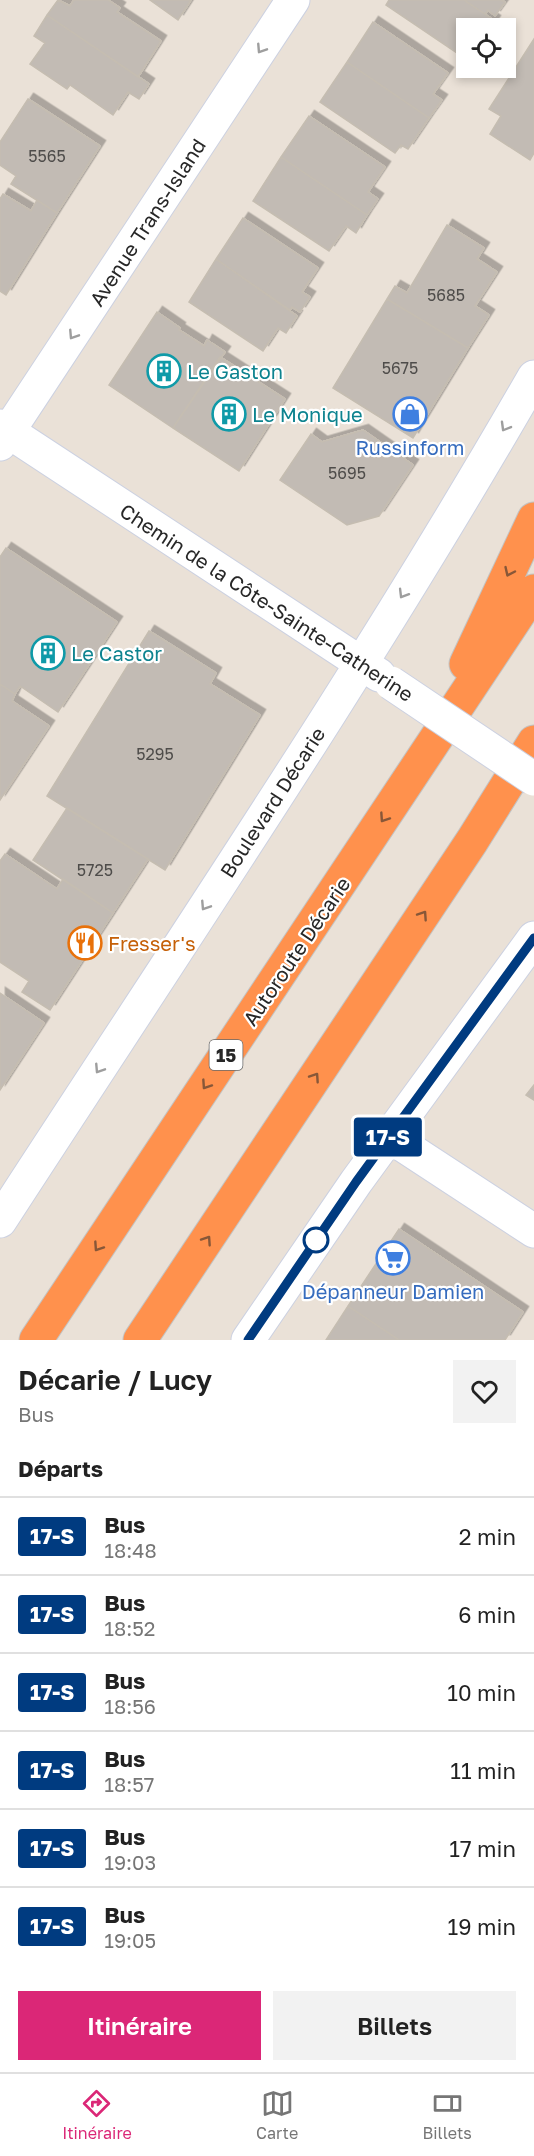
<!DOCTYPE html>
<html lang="fr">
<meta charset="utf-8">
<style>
body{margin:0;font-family:"Golos Text",sans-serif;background:#f2f2f2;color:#222;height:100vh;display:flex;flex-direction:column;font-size:22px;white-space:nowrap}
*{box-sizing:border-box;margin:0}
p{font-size:20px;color:#767676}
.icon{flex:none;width:33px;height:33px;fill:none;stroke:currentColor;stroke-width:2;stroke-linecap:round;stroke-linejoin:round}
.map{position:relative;height:1340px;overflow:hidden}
.side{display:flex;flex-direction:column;background:#fff;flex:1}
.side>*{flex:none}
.badge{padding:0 12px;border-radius:4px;font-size:21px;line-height:39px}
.buttons{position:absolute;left:456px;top:18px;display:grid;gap:12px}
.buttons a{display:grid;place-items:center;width:60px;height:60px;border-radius:0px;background:#fff;box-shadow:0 3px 9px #0003;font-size:30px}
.map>.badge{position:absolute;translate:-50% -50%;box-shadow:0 0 0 3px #fff}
h2{padding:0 18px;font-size:22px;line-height:54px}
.round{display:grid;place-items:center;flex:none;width:63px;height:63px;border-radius:0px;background:#f2f2f2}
.overview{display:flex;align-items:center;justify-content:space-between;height:102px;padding:0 18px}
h1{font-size:28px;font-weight:600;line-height:45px}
.button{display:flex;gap:12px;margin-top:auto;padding:12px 18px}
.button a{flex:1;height:69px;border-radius:0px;background:#db2777;color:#fff;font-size:24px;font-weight:600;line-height:69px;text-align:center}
.button a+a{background:#f2f2f2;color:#222}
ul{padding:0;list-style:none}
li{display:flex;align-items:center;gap:18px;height:78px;padding:0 18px;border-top:2px solid #e0e0e0}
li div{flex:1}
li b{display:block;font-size:22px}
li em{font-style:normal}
li .badge{min-width:66px;font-weight:700;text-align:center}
.tabs{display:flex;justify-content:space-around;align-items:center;height:84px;border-top:2px solid #e0e0e0;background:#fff;font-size:16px;color:#767676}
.tabs a{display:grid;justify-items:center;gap:3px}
.tabs .on{color:#db2777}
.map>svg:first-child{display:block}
.building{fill:#c2bbb4;stroke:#c5bdb1;stroke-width:1.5;filter:url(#shadow)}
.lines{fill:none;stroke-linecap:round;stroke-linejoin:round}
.minor-casing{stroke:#ccd1e1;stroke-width:35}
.secondary-casing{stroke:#ccd1e1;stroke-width:35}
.motorway-casing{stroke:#c3c3c3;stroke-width:35}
.minor{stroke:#fff;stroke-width:33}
.secondary{stroke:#fff;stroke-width:33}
.motorway{stroke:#ff914d;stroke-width:33}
.secondary-bridge-casing{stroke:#ccd1e1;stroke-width:35;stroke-linecap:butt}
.secondary-bridge{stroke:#fff;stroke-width:33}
.oneway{stroke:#9e9e9e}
.oneway2{stroke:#885738}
.line-casing{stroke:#fff;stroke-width:14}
.line{stroke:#003b80;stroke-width:9}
.stop-dot{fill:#fff;stroke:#003b80;stroke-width:3}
.labels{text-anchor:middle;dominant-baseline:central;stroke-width:4.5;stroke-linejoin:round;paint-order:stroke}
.number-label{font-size:16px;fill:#4e4c4a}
.shield{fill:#fff;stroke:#686868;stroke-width:1.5}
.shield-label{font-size:18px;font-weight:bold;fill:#272727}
.street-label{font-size:20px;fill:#272727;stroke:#fff}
.culture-label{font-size:20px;fill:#0d838f;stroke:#fff;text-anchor:start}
.shop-label{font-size:20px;fill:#366cbe;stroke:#fff}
.food-label{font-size:20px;fill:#c56008;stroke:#fff;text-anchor:start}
</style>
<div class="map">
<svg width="534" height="1340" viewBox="0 0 534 1340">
<defs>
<filter id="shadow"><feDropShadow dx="5.5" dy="-5.5" stdDeviation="0" flood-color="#0004"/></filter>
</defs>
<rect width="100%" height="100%" fill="#eae1d7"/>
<path class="building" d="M 58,0 L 70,6 L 74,0 L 108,0 L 120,8 L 117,12 L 161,41 L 138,77 L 47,15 Z
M 150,0 L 191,0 L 178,20 Z
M 389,0 L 464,0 L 495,21 L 490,28 L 466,28 L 466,59 L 386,5 Z
M 464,0 L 501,0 L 505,2 L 495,16 L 488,10 L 485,14 Z
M 47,15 L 149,84 L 139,99 L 128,92 L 113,115 L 70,85 L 67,89 L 30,64 L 45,43 L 34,36 Z
M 373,22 L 448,73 L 433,94 L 442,100 L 429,118 L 347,62 Z
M 534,39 L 534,153 L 530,160 L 490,134 L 501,116 L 489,109 Z
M 347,62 L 429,118 L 408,149 L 401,145 L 395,153 L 320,102 Z
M 28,99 L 100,146 L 57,213 L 11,184 L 16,176 L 0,165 L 0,142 Z
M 309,116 L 385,167 L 368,192 L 378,199 L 367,215 L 281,157 Z
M 281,157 L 367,215 L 356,233 L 346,226 L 329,251 L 253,201 Z
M 3,194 L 31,211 L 37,200 L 57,213 L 6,295 L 0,291 L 0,199 Z
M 243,218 L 318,268 L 302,292 L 310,297 L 300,312 L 292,307 L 290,310 L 216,259 Z
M 447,225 L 484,248 L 477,259 L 497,272 L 475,306 L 489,315 L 468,348 L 387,299 L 395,286 L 407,293 Z
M 216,259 L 297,316 L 286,333 L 278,328 L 263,351 L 189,302 Z
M 387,299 L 468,348 L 413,438 L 333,388 Z
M 157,312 L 180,328 L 179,330 L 204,346 L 207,340 L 225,352 L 173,428 L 109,385 Z
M 220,357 L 285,399 L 239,471 L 173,428 Z
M 363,430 L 413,465 L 379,516 L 347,525 L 280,480 L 311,434 L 322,442 Z
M 6,548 L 117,622 L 58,712 L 20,686 L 15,694 L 0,684 L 0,557 Z
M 149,631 L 216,673 L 210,684 L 260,715 L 165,870 L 47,796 Z
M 0,684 L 15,694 L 12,701 L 49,726 L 0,800 Z
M 67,808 L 148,859 L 113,913 L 33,860 Z
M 5,854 L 57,889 L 63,879 L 113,913 L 50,1010 L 22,992 L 29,981 L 0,962 L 0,861 Z
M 0,993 L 44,1023 L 0,1090 Z
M 534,1085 L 534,1100 L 526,1095 Z
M 399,1229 L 523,1312 L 505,1340 L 399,1340 L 348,1306 Z
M 348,1306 L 399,1340 L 326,1340 Z"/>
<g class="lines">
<defs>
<path id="minor" d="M 0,444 L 293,0
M 389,1136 L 534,1231"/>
<path id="secondary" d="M 0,426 L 379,675
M 0,1221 C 181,942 368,666 534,377
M 248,1340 L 356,1182 L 534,938"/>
<path id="motorway" d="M 466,664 L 534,519
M 36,1340 L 534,591
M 140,1340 L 472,841 L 534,742"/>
</defs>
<use href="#minor" class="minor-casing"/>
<use href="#secondary" class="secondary-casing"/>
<use href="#motorway" class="motorway-casing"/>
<use href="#minor" class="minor"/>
<use href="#secondary" class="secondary"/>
<use href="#motorway" class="motorway"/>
<defs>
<path id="secondary-bridge" d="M 391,683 L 534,779"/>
</defs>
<use href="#secondary-bridge" class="secondary-bridge-casing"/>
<use href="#secondary-bridge" class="secondary-bridge"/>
</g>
<defs><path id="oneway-chevron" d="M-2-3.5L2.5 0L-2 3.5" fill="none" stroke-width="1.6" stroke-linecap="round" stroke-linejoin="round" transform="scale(1.5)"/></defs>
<g class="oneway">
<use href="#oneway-chevron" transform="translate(261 49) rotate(123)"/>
<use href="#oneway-chevron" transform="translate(73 335) rotate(123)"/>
<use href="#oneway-chevron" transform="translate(505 427) rotate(120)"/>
<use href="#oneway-chevron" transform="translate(403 594) rotate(121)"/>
<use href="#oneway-chevron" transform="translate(205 906) rotate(123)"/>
<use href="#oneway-chevron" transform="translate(99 1069) rotate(123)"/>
</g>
<g class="oneway2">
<use href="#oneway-chevron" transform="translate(509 572) rotate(115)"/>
<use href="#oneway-chevron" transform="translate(384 818) rotate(124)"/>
<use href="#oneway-chevron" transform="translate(423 915) rotate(-56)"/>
<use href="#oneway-chevron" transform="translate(315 1077) rotate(-56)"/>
<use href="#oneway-chevron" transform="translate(206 1085) rotate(124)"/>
<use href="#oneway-chevron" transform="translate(207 1240) rotate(-56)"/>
<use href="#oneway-chevron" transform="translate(98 1247) rotate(124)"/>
</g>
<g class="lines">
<defs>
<path id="line" d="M 248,1340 L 356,1182 L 534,938"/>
</defs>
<use href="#line" class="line-casing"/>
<use href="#line" class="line"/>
</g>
<defs>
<symbol id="building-ring" viewBox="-11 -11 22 22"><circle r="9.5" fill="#fff" stroke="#0f9aa8" stroke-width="1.5"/><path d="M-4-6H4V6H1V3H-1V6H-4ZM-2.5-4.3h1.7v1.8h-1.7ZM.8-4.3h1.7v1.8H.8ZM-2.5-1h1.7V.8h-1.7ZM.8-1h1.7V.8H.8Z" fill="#0f9aa8"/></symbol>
<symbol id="shop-ring" viewBox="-11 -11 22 22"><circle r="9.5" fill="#fff" stroke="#3f7fe0" stroke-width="1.5"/><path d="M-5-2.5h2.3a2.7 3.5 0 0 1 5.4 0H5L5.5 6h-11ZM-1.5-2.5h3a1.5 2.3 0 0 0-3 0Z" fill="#3f7fe0"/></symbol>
<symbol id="restaurant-ring" viewBox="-11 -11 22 22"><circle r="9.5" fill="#fff" stroke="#e8710a" stroke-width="1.5"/><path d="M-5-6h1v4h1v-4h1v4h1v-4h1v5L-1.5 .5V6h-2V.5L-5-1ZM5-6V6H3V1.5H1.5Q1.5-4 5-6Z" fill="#e8710a"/></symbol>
<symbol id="supermarket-ring" viewBox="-11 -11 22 22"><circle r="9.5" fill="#fff" stroke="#3f7fe0" stroke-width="1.5"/><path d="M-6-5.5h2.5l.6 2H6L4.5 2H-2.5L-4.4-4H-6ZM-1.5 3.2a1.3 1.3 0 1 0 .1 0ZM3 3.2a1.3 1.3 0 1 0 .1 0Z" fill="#3f7fe0"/></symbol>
</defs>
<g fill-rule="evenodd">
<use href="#building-ring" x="145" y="352" width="38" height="38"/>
<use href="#building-ring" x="210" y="395" width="38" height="38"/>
<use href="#shop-ring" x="391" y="395" width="38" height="38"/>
<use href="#building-ring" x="29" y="634" width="38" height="38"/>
<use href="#restaurant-ring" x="66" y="924" width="38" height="38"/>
<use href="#supermarket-ring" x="374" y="1239" width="38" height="38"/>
</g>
<circle class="stop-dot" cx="316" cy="1240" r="12"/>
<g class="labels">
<g class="number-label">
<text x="47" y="156">5565</text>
<text x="446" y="295">5685</text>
<text x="400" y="368">5675</text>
<text x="347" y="473">5695</text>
<text x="155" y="754">5295</text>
<text x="95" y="870">5725</text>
</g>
<rect class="shield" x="209.5" y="1040" width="33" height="30" rx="4.5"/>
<g class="shield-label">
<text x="226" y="1055">15</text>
</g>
<g class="street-label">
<text transform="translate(147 222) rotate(-57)">Avenue Trans-Island</text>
<text transform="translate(267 602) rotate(33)">Chemin de la Côte-Sainte-Catherine</text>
<text transform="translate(272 802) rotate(-57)">Boulevard Décarie</text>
<text transform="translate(296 951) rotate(-56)">Autoroute Décarie</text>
</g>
<g class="culture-label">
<text x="187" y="371">Le Gaston</text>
<text x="252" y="414">Le Monique</text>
<text x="71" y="653">Le Castor</text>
</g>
<g class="shop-label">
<text x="410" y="447">Russinform</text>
<text x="393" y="1291">Dépanneur Damien</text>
</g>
<g class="food-label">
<text x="108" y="943">Fresser's</text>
</g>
</g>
</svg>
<div class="buttons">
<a><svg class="icon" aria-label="locate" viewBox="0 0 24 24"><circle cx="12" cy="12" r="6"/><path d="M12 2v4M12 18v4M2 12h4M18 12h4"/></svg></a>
</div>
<b class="badge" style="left:388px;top:1137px;background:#003b80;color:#fff">17-S</b>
</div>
<section class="side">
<div class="overview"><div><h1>Décarie / Lucy</h1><p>Bus</p></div><a class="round"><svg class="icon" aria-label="heart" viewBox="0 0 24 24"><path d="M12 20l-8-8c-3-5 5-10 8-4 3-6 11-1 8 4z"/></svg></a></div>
<h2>Départs</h2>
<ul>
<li><span class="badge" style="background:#003b80;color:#fff">17-S</span><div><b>Bus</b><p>18:48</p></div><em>2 min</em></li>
<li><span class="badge" style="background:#003b80;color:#fff">17-S</span><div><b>Bus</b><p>18:52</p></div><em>6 min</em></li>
<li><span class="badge" style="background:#003b80;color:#fff">17-S</span><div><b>Bus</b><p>18:56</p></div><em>10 min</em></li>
<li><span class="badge" style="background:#003b80;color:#fff">17-S</span><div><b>Bus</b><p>18:57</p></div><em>11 min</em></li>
<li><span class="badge" style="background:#003b80;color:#fff">17-S</span><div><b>Bus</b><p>19:03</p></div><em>17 min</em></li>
<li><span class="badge" style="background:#003b80;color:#fff">17-S</span><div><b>Bus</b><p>19:05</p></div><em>19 min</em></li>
</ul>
<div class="button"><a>Itinéraire</a><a>Billets</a></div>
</section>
<nav class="tabs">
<a class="on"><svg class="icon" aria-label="directions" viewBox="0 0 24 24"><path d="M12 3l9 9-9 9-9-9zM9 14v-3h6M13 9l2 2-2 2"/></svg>Itinéraire</a>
<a><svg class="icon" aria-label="map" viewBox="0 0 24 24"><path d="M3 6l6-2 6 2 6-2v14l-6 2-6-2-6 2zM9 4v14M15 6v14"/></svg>Carte</a>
<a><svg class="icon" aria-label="tickets" viewBox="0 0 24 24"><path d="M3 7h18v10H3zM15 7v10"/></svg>Billets</a>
</nav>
